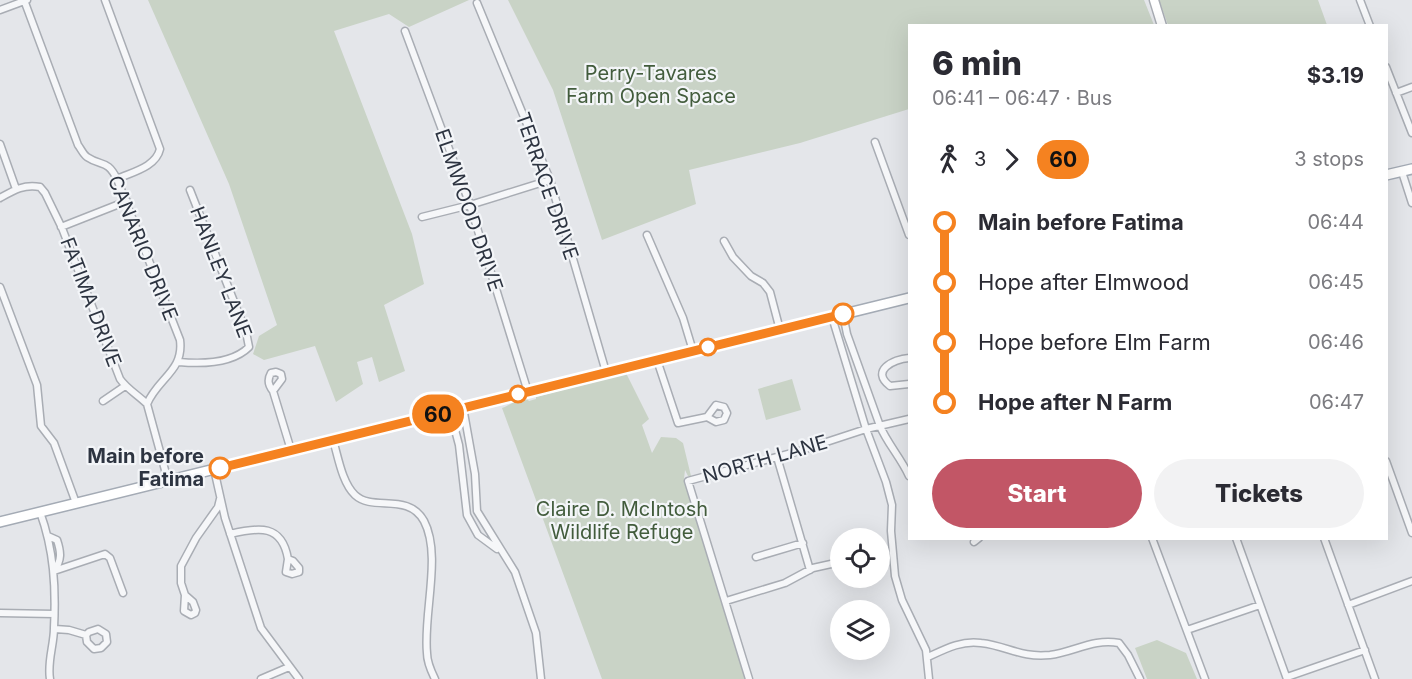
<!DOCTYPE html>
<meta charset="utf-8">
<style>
body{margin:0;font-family:Inter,sans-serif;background:#f2f2f3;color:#2b2b33;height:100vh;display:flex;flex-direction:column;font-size:22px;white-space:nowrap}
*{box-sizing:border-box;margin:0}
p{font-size:20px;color:#7c7c81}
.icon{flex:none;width:33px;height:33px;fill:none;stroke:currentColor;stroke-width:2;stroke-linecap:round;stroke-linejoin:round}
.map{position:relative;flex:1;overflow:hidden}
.panel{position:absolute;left:908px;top:24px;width:480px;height:516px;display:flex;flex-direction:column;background:#fff;border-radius:0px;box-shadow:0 6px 24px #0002}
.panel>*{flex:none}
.badge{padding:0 12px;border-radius:20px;font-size:21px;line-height:39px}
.buttons{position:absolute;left:830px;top:528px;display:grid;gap:12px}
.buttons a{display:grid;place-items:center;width:60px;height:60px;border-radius:50%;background:#fff;box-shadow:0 6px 24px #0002;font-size:30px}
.map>.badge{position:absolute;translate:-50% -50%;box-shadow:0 0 0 3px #fff}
.legs{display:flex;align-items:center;gap:9px;height:66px;padding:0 24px;font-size:20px}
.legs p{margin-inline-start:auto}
.head{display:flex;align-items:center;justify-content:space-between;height:102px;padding:0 24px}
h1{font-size:33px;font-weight:800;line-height:45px}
.button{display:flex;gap:12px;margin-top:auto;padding:12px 24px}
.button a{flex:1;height:69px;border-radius:36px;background:#c25666;color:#fff;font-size:24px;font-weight:800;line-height:69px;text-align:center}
.button a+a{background:#f2f2f3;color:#2b2b33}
ul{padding:0 24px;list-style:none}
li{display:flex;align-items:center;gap:21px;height:60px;font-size:22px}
li i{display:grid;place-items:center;width:9px;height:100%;margin:0 8px;background:currentColor}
li i::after{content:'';width:15px;height:15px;margin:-8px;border:4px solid;border-radius:50%;background:#fff}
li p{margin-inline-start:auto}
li:first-child i{background:linear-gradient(#0000 50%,currentColor 0)}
li:last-child i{background:linear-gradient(currentColor 50%,#0000 0)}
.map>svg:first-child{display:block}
.green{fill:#c9d3c6}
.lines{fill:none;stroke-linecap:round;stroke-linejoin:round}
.street-casing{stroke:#a9adb4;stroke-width:9}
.secondary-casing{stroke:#a9adb4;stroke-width:11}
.primary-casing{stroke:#a4abb5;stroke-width:12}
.street{stroke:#f6f7f9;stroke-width:6}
.secondary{stroke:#fff;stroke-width:8}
.primary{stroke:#fff;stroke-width:9}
.line-1-casing{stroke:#fff;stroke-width:14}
.line-1{stroke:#f58220;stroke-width:9}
.stop-1-dot{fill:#fff;stroke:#f58220;stroke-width:3}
.labels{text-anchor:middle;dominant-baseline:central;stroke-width:4.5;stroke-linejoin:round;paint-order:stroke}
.park-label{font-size:20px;fill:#425c3c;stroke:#f3f5f8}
.street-label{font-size:20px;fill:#2d3441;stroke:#f3f5f8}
.stop-label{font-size:20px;font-weight:bold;fill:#2d3441;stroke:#f3f5f8;text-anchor:end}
</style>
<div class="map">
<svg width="1412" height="679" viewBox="0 0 1412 679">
<rect width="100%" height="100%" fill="#e4e6ea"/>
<path class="green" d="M 148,0 L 469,0 L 409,27 L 389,14 L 334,31 L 412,234 L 424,284 L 384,305 L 405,371 L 379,382 L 372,357 L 357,362 L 363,384 L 336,402 L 315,346 L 264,360 L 253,354 L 259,336 L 277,325 L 229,184 Z
M 508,0 L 1144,0 L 1154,25 L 909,26 L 909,109 L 800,143 L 689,170 L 696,204 L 602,240 L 553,90 Z
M 1159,0 L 1318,0 L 1327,25 L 1168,25 Z
M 626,373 L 649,419 L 642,425 L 652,453 L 661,437 L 676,438 L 683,443 L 691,476 L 688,476 L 685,470 L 684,479 L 749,679 L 602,679 L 502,408 C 511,405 516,399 525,397 L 529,401 L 536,399 L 536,397 Z
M 792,379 L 801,410 L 766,420 L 758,389 Z
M 1157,640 L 1186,653 L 1197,679 L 1147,679 L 1135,648 Z"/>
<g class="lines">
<defs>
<path id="street" d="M 24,0 L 78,145 C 81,149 83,154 87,157 C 102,167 107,159 117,179 L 180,340 C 184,371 158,378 147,404
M 105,0 L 160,149 C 156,167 132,172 117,179
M 1360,0 L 1370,26
M 477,3 L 550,180 L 606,372
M 0,10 L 27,0
M 405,31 L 470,205 L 528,392
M 1386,67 L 1412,133
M 1396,93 L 1412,87
M 875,142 L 909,235
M 0,144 L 16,189
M 1402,172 L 1412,203
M 0,198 C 14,190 24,184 40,187 L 45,193 L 62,228 L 120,379 C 127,389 138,395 147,404 L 168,481
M 422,217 L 470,205 L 550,180
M 61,227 L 127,201
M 647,235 L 683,318 L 693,351
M 724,241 L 733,257 L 751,276 L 763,283 L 770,292 L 780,330
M 0,287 L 37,385 L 41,426 L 54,443 L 76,503
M 843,314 L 847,334 L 880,426 C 887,443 901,458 909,476
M 832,317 L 866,429 L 886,482 L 892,505 L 891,531 L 895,576 L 902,600 L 926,650 L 929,679
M 909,358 C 893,359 870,371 890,386 L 909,384
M 657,360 L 678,423 L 707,417 L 716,422 L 724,420 L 727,413 L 724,407 L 716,405 L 707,417
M 179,362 C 201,364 232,364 249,347 L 246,332 L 190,190
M 273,391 C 268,385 267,380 271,373 L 276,372 L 281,374 L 282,379 L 273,391 L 291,450
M 103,401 L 125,386
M 463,407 L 475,474 L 477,511 L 515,572 L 536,633 L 541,679
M 450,411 L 459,445 L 467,515 L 478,535 L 497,549
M 333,440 C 338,456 342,483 355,495 C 373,512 408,492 424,521 C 442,555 423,614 427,653 C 427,662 431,671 435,679
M 777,457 L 810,570
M 1386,461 L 1412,533
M 214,469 L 225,518 L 261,628 L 299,679
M 40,512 C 54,550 56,588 54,628 C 54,645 47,662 50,679
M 230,534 C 259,527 282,524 288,559
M 48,536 L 57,540 C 61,552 62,560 54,571
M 1152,538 L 1205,679
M 1236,538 L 1287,679
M 1324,538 L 1375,679
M 974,542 L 979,538
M 756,557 L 803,543
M 288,559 L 293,561 L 299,568 L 299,572 L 292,574 L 286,572 Z
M 54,571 L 105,554 L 110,558 L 123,593
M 185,595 L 181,583 L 181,566 L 196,538 L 218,507 L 220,499
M 185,595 L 193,602 L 196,610 L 195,613 L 191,615 L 184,611 Z
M 726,601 L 785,583 L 813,568 L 840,562
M 1348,605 L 1412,581
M 0,613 L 54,614
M 55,629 L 69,630 L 86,635 L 89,632 L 98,629 L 106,634 L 107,642 L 101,648 L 94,649 L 87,642 L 86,635
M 1187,630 L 1260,605
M 928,657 C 945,649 962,640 981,643 C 1008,646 1020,658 1050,655 C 1074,652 1094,638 1119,643 L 1128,655 L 1140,679
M 1287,677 L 1365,650
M 261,679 L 289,667
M 749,679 L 688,481 L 799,451 L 866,429 L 909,419"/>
<path id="secondary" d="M 1154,0 L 1162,26"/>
<path id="primary" d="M 1386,175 L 1412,169
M 0,522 L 909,298"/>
</defs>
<use href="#street" class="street-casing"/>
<use href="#secondary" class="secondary-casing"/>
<use href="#primary" class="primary-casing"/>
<use href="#street" class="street"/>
<use href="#secondary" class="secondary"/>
<use href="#primary" class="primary"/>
</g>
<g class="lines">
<defs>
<path id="line-1" d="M 220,468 L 843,314"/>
</defs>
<use href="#line-1" class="line-1-casing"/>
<use href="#line-1" class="line-1"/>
</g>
<g class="stop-1-dot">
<circle cx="843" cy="314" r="10"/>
<circle cx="708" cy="347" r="8"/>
<circle cx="518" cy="394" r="8"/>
<circle cx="220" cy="468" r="10"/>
</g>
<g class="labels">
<g class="park-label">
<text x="651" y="73">Perry-Tavares<tspan x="651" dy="23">Farm Open Space</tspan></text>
<text x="622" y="509">Claire D. McIntosh<tspan x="622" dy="23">Wildlife Refuge</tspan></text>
</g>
<g class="street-label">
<text transform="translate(547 186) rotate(71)">TERRACE DRIVE</text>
<text transform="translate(469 210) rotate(71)">ELMWOOD DRIVE</text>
<text transform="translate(143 248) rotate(68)">CANARIO DRIVE</text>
<text transform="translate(221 272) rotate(69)">HANLEY LANE</text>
<text transform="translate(91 302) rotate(69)">FATIMA DRIVE</text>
<text transform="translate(765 459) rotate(-16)">NORTH LANE</text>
</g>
<g class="stop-label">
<text x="204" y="456">Main before<tspan x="204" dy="23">Fatima</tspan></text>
</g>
</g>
</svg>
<div class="buttons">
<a><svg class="icon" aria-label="locate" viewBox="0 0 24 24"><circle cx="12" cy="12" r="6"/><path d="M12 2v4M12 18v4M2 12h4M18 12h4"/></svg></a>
<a><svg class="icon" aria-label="layers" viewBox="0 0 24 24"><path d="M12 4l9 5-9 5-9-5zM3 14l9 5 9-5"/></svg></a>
</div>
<b class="badge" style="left:438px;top:414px;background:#f58220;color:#111">60</b>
<section class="panel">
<div class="head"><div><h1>6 min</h1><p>06:41 – 06:47 · Bus</p></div><b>$3.19</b></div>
<div class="legs"><svg class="icon" aria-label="walk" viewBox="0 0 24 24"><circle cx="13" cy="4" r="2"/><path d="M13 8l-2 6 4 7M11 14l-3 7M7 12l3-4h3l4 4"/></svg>3<svg class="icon" aria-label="forward" viewBox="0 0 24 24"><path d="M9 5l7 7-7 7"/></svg><b class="badge" style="background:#f58220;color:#111">60</b><p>3 stops</p></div>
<ul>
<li><i style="color:#f58220"></i><b>Main before Fatima</b><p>06:44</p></li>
<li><i style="color:#f58220"></i><span>Hope after Elmwood</span><p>06:45</p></li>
<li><i style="color:#f58220"></i><span>Hope before Elm Farm</span><p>06:46</p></li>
<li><i style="color:#f58220"></i><b>Hope after N Farm</b><p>06:47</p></li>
</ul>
<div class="button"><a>Start</a><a>Tickets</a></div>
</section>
</div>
